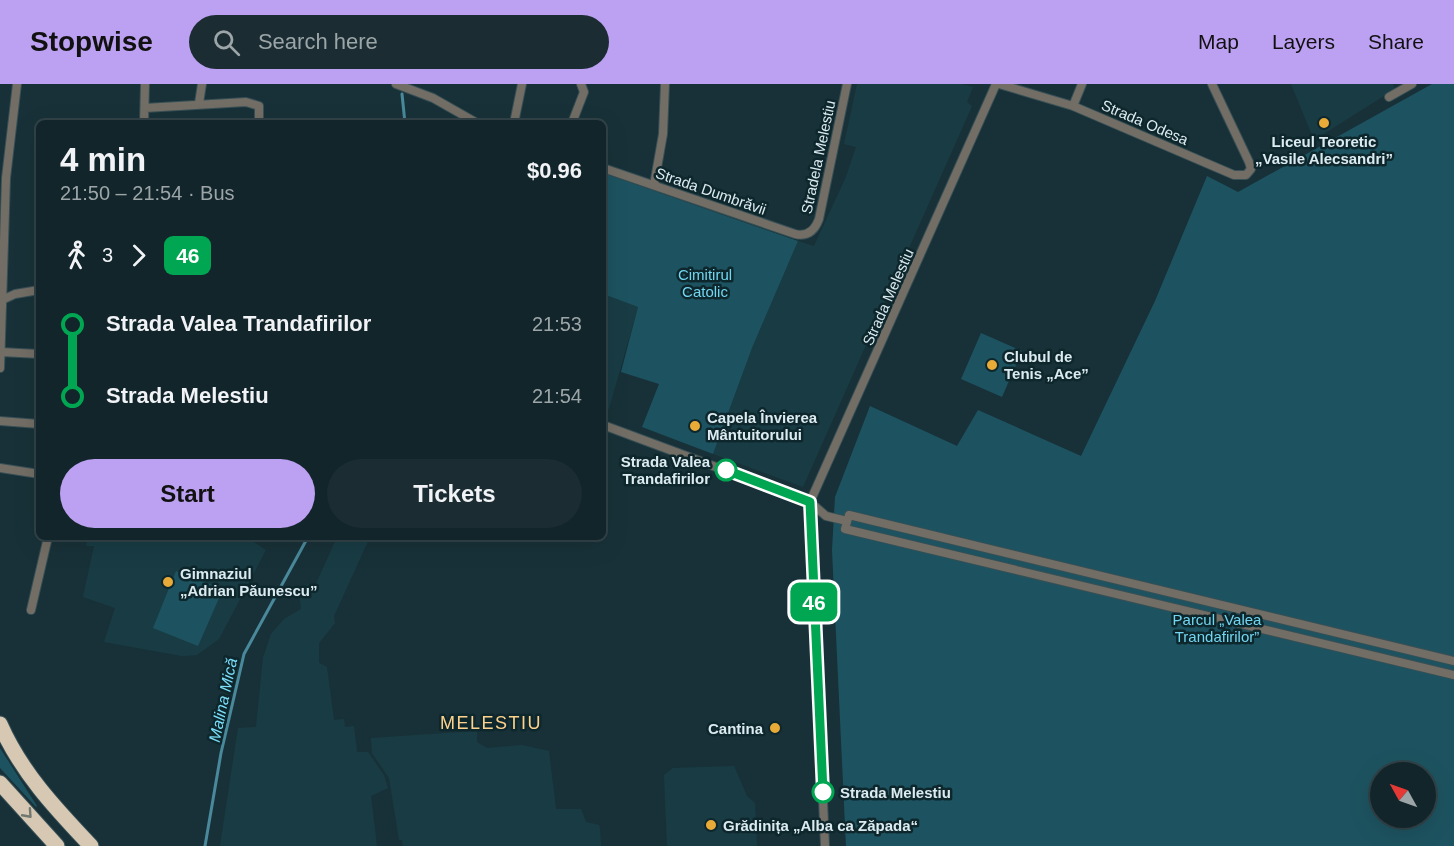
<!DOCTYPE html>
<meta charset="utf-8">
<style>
body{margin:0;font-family:Arial,sans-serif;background:#1b2d32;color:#f1f3f6;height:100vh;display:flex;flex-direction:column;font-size:22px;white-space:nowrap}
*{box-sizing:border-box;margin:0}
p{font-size:20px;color:#9ca5a8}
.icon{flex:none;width:33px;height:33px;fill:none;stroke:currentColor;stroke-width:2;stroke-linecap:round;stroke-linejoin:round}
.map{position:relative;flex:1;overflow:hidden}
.drawer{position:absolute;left:36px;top:36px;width:570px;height:420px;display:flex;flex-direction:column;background:#12252a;border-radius:9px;box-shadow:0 6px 24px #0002,0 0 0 2px #314247}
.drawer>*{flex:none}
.badge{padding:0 12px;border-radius:9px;font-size:21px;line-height:39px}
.needle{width:39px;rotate:310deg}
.fabs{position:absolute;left:1370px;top:678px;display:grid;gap:12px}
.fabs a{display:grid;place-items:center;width:66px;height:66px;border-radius:50%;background:#12252a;box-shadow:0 6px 24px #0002,0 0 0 2px #314247;font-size:30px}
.map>.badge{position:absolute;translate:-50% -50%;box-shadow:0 0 0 3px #fff}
.legs{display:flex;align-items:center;gap:9px;height:66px;padding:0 24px;font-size:20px}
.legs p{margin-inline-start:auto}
.summary{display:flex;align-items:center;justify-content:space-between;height:102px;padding:0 24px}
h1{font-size:33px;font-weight:600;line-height:45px}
.button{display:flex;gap:12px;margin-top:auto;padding:12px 24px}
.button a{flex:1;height:69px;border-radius:36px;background:#bca0f2;color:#111;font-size:24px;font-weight:600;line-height:69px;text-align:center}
.button a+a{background:#1b2d32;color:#f1f3f6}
ul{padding:0 24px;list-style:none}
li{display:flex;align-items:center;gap:21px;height:72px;font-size:22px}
li i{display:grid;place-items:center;width:9px;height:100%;margin:0 8px;background:currentColor}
li i::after{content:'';width:15px;height:15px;margin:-8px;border:4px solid;border-radius:50%;background:#12252a}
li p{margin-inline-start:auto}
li:first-child i{background:linear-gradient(#0000 50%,currentColor 0)}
li:last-child i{background:linear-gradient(currentColor 50%,#0000 0)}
header{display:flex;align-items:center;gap:36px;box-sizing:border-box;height:84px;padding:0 30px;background:#bca0f2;color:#111}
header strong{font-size:28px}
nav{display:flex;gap:33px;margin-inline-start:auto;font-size:21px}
.search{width:420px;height:54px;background:#1b2d32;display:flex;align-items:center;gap:15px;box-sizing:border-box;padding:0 21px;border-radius:33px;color:#9ca5a8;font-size:22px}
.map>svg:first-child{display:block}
.built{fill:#193c44}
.green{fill:#1d5360;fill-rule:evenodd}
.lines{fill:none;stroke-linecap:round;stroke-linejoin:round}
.stream{stroke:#49899b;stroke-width:3}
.street-casing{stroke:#374f55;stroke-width:10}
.highway-casing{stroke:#374f55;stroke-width:17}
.street{stroke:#736e65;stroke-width:8}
.highway{stroke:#d6c8b3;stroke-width:15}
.oneway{stroke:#727870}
.line-1-casing{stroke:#fff;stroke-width:14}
.line-1{stroke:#00a651;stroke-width:9}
.poi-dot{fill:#e8ab37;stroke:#0d272d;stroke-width:2}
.stop-1-dot{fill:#fff;stroke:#00a651;stroke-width:3}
.labels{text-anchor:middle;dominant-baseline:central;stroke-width:5;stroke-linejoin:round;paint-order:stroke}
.street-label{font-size:15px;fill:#dcebf0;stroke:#0d272d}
.poi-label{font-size:15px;font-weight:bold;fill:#dcebf0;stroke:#0d272d;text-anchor:start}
.park-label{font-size:15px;fill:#72d6f1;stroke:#0d272d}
.stop-label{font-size:15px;font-weight:bold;fill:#dcebf0;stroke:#0d272d;text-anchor:end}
.water-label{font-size:16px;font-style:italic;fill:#7bdffa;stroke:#0d272d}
.quarter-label{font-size:18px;letter-spacing:1.5px;fill:#fdd28c;stroke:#0d272d}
</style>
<header>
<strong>Stopwise</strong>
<div class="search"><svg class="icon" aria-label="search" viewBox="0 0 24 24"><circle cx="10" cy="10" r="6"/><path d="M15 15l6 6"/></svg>Search here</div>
<nav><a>Map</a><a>Layers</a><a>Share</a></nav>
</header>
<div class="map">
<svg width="1454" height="762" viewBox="0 0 1454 762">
<rect width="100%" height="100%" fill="#183138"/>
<path class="built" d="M 857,0 L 961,0 L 973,3 L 967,18 L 972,22 L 803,403 L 713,370 L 752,264 L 798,157 L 814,162 L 846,93 L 856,63 L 844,60 Z
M 1291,0 L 1393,0 L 1395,5 L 1314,56 Z
M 603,210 L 638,223 L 609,325 L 603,322 Z
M 88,453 L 246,453 L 266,466 L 219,555 L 197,571 L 182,572 L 104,558 L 115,524 L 83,513 L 94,462 L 86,462 Z
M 337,453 L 370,453 L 334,532 L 335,539 L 319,559 L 319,579 L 327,583 L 334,636 L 344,635 L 345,643 L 354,642 L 357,668 L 368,668 L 384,691 L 388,704 L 371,712 L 377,762 L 220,762 L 238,644 L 256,643 L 263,574 L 271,550 L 284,535 L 301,525 L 300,515 L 307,500 L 315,502 Z
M 477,647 L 477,658 L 487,664 L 522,661 L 549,667 L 556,725 L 581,725 L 586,738 L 599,741 L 600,745 L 601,762 L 403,762 L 402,756 L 399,756 L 389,694 L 372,669 L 371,654 Z
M 734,682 L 747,712 L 755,719 L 757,762 L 667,762 L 664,691 L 673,684 Z"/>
<path class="green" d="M 1432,0 L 1454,0 L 1454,762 L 846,762 L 832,466 L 835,413 L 870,322 L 957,362 L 978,326 L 1081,372 L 1155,217 L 1207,92 L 1238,108 ZM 1380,688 L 1425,688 L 1425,734 L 1380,734 Z
M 603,89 L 798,157 L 752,264 L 713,370 L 642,343 L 659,300 L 621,288 L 638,223 L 603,210 Z
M 981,249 L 1022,267 L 1002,313 L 961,295 Z
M 176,487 L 223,505 L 198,562 L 153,544 Z
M 0,664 L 37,722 L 36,723 L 0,684 Z"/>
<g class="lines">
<path class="stream" d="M 402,10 L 405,39
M 205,762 L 221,669 L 244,570 L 308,453"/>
<defs>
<path id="street" d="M 396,0 L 433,14 L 477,39
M 999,0 L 1073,22 L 1234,91 L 1246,91 L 1251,85 L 1249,78 L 1212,0
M 1389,13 L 1412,0
M 199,19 L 202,0
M 1073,22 L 1082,0
M 145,24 L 246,18 L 259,22 L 259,39
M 144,39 L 145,0
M 514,39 L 522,0
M 572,39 L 584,8 L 581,0
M 603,84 L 795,150 C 808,153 815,146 819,135 L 847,0
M 654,101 L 663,50 L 665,0
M 0,217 L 15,210 L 39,206
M 1,268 L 39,270
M 0,284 L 6,94 L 17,0
M 0,337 L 39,340
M 603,341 L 810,418 L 826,432 L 847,437
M 0,384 L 39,390
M 31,526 L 48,453
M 1454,577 L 849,431 L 845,445 L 1454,591
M 825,762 L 810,418 L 996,0"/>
<path id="highway" d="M 0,640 C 21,688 55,724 91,762
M 0,699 L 57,762"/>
</defs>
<use href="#street" class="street-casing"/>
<use href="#highway" class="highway-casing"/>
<use href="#street" class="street"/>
<use href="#highway" class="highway"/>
</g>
<defs><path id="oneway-chevron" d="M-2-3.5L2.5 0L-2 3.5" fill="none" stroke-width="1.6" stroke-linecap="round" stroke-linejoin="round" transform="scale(1.5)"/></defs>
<use class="oneway" href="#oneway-chevron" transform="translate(28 730) rotate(48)"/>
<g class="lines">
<defs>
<path id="line-1" d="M 726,386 L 810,418 L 823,708"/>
</defs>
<use href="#line-1" class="line-1-casing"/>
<use href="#line-1" class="line-1"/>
</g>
<g class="poi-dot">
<circle cx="1324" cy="39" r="6"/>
<circle cx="992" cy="281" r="6"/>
<circle cx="695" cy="342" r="6"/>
<circle cx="168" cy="498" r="6"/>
<circle cx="775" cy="644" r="6"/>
<circle cx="711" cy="741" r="6"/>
</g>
<g class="stop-1-dot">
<circle cx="726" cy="386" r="10"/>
<circle cx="823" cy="708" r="10"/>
</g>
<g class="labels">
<g class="street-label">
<text transform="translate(1145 38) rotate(23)">Strada Odesa</text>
<text transform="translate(818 73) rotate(-78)">Stradela Melestiu</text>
<text transform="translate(711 107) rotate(19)">Strada Dumbrăvii</text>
<text transform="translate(888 213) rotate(-66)">Strada Melestiu</text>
</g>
<g class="poi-label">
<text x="1324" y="57" text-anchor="middle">Liceul Teoretic<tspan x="1324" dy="17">„Vasile Alecsandri”</tspan></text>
<text x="1004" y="272">Clubul de<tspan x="1004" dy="17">Tenis „Ace”</tspan></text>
<text x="707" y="333">Capela Învierea<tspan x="707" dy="17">Mântuitorului</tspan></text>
<text x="180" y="489">Gimnaziul<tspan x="180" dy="17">„Adrian Păunescu”</tspan></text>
<text x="763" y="644" text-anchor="end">Cantina</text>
<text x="723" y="741">Grădinița „Alba ca Zăpada“</text>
</g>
<g class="park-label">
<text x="705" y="190">Cimitirul<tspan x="705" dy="17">Catolic</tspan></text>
<text x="1217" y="535">Parcul „Valea<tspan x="1217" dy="17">Trandafirilor”</tspan></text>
</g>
<g class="stop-label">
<text x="710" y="377">Strada Valea<tspan x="710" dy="17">Trandafirilor</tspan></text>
<text x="840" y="708" text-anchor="start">Strada Melestiu</text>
</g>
<g class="water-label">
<text transform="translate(223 616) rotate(-78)">Malina Mică</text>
</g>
<g class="quarter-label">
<text x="491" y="639">MELESTIU</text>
</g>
</g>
</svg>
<div class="fabs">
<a><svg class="needle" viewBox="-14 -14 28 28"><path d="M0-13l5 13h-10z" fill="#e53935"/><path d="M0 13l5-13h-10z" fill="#9ca5a8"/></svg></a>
</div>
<b class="badge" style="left:814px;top:518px;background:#00a651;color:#fff">46</b>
<section class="drawer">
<div class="summary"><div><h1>4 min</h1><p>21:50 – 21:54 · Bus</p></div><b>$0.96</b></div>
<div class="legs"><svg class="icon" aria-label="walk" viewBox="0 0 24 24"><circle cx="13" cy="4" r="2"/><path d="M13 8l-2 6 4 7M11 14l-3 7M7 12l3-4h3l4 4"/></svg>3<svg class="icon" aria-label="forward" viewBox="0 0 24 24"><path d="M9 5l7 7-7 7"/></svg><b class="badge" style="background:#00a651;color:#fff">46</b></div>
<ul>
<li><i style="color:#00a651"></i><b>Strada Valea Trandafirilor</b><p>21:53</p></li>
<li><i style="color:#00a651"></i><b>Strada Melestiu</b><p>21:54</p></li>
</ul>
<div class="button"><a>Start</a><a>Tickets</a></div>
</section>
</div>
